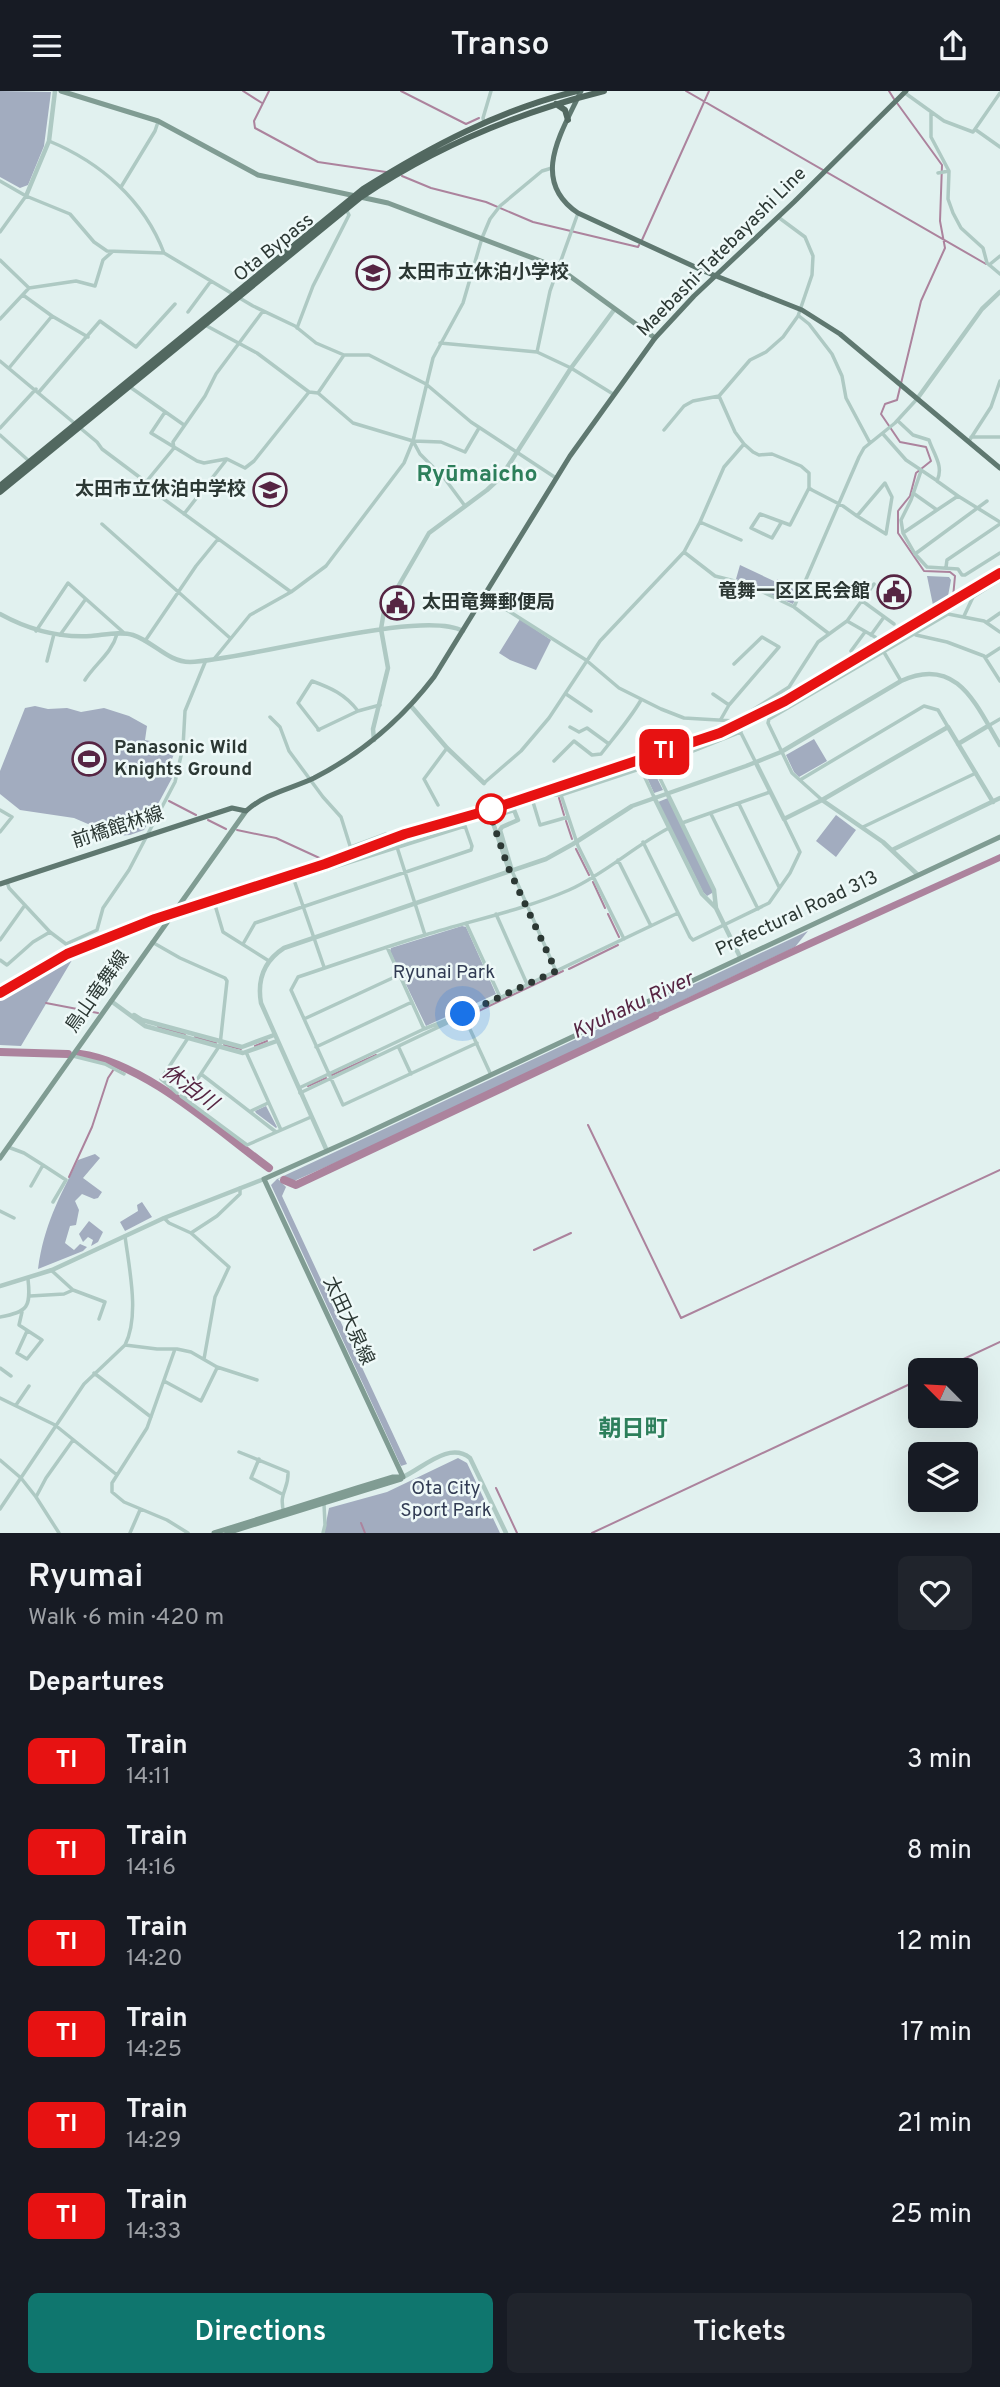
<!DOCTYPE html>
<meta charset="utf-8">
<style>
body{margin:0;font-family:Overpass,"Noto Sans JP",sans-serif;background:#20242c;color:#f1f3f6;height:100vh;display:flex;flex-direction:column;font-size:26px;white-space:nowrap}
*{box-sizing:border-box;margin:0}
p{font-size:23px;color:#9ea1a6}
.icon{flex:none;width:38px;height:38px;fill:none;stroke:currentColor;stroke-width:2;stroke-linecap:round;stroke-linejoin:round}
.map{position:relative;height:1442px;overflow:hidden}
.sheet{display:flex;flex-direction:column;background:#171b24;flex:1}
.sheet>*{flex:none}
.badge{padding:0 14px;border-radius:10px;font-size:24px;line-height:46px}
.needle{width:46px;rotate:294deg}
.fabs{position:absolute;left:908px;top:1267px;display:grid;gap:14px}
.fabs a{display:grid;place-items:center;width:70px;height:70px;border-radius:10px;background:#171b24;box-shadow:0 7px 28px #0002;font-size:35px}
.you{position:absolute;width:35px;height:35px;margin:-18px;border:5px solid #fff;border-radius:50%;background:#1a73e8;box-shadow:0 0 0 10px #1a73e833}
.map>.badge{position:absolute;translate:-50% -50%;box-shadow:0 0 0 4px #fff}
h2{padding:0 28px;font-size:26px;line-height:63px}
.round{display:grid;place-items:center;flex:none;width:74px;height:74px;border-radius:10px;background:#20242c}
.head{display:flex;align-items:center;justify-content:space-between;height:119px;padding:0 28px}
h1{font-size:33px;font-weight:600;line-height:52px}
.primary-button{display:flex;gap:14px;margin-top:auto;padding:14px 28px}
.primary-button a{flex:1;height:80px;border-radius:10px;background:#0f766e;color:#fff;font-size:28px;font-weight:600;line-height:80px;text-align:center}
.primary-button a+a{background:#20242c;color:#f1f3f6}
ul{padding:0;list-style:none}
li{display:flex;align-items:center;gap:21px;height:91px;padding:0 28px}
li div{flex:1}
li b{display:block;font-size:26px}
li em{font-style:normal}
li .badge{min-width:77px;font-weight:700;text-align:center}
header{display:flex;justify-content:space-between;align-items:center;height:91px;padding:0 28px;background:#171b24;font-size:32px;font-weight:600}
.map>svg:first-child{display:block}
.green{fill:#a2acbf}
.water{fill:#ac839d}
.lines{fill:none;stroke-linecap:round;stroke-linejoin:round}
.stream{stroke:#ac839d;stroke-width:2}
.river{stroke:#ac839d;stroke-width:8}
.minor{stroke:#aec9c3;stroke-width:3.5}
.tertiary{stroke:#aec9c3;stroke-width:4.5}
.secondary{stroke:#809c93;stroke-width:5}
.primary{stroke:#5f7870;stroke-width:5}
.trunk{stroke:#526860;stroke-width:6}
.rail{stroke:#2c3834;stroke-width:2;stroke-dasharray:2 5;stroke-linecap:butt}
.line-casing{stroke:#fff;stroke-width:16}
.line{stroke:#e71212;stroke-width:10}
.walk{stroke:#2c3834;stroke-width:7;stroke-dasharray:0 12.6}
.stop-dot{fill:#fff;stroke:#e71212;stroke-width:3.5}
.labels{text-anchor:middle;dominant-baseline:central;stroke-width:5;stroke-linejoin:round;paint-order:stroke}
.street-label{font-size:19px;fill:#2c3834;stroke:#eef9f8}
.poi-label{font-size:19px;font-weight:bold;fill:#2c3834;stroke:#eef9f8;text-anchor:start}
.park-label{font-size:19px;fill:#323c54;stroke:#eef9f8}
.water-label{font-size:21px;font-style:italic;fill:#562543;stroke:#eef9f8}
.quarter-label{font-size:23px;font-weight:bold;fill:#2d7f5b;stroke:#eef9f8}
</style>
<header><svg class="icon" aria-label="menu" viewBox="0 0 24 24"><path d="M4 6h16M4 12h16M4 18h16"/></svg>Transo<svg class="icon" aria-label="share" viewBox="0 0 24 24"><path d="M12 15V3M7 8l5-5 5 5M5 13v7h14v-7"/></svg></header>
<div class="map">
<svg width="1000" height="1442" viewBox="0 0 1000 1442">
<rect width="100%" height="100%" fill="#e1f1ef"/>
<path class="green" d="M 0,0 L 51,1 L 44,55 L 28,94 L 20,97 L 0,86 Z
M 740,474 L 776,491 L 777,488 L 798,501 L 793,513 L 736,488 Z
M 927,485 L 949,486 L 951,489 L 948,505 L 933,514 Z
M 520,528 L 551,549 L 536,579 L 510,569 L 499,562 Z
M 35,615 L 48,618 L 67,617 L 81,621 L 104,617 L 129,625 L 147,635 L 145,649 L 177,655 L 166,684 L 172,687 L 144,739 L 130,744 L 116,745 L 74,727 L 20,719 L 0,703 L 0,680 L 25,617 Z
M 814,648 L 827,670 L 799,686 L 794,681 L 786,664 Z
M 652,677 L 663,699 L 654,702 L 644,680 Z
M 668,707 L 712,797 L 712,802 L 707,805 L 703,801 L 658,711 Z
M 836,724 L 856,739 L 836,766 L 816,750 Z
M 462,835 L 466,836 L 496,903 L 426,935 L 390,860 L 391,857 Z
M 808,840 L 795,856 L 432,1029 L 294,1090 L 283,1086 L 278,1088 L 286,1096 L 282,1105 L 407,1373 L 401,1375 L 271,1094 L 277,1088 Z
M 75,864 L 21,955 L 0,954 L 0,906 L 26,888 Z
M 266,1015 L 277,1036 L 276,1037 L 256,1022 L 255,1020 Z
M 95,1063 L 100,1067 L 83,1087 L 102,1101 L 98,1107 L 94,1108 L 82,1103 L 75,1110 L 79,1119 L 76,1134 L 70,1135 L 65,1152 L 74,1159 L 80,1153 L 87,1156 L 83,1160 L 38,1178 C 44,1134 59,1107 78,1069 Z
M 142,1111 L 152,1126 L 125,1140 L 120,1131 L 138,1120 L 137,1114 Z
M 89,1130 L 103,1141 L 98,1151 L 91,1155 L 93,1149 L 88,1146 L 83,1151 L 79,1143 Z
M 458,1367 L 467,1372 L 500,1442 L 324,1442 L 329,1417 L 387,1401 Z"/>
<path class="water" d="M 1000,763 L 1000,770 L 647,931 L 645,927 L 811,848 Z"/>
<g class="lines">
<path class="stream" d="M 243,0 L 262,12
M 269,0 L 254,30 L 255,37 L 318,71 L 386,81
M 401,0 L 466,33 L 479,27
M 686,0 L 986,173
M 889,0 L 894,8
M 402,85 L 431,97 L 486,111 L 533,131 L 638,156 L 639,154
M 642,149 L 709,0
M 886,556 L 952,517 L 955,485 L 950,481 L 924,480 L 898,442 L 898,420 L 910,405 L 916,382 L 931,370 L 926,356 L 900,351 L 881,323 L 885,313 L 897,309 L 921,210 L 945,157 L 940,130 L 942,74 L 897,12
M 748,635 L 879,560
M 560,700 L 736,641
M 559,707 L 564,724
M 169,710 L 196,724
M 208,729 L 226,738
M 566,730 L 572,748
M 237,739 L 276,747 L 326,770
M 576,758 L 589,784
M 329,774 L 483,725
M 593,791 L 605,817
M 608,823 L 619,846
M 569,878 L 618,854
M 46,912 L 98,922
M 468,925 L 563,880
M 158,936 L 185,943
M 195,946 L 216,952
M 224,954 L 241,958
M 255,955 L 267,950
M 332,984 L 376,964
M 308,995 L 326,987
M 588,1034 L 681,1227 L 1000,1079
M 69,1086 L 92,1036 L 108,987 L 114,978
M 534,1159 L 571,1142
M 940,1279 L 1000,1251
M 917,1290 L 920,1288
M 496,1397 L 517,1442
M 361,1432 L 365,1442
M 592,1442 L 910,1293"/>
<path class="river" d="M 0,961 L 68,963
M 80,963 C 145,972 216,1038 269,1077
M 284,1089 L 296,1094 L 655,925"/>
<path class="minor" d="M 905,2 L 944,30 L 973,41 L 1000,2
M 931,21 L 931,46 L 949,80 L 948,108 L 953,122 L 961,137 L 983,157 L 987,172 L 1000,183
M 484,32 L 483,27 L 491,0
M 976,39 L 1000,56
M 49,50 C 100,71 144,109 164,162
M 938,82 L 949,80
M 0,90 L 26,105 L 70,123 L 94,151 L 107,160 L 164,162 L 253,215 L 295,235 L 316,252 L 344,264 L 369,264 L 426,293 L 471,331 L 556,387
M 121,96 L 155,40 L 158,31
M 0,141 L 26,105
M 0,169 L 29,197
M 989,174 L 1000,165
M 23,204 L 52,225 L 88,246
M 188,221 L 211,190
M 799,225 L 809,233 L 832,263 L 842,285 L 846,307 L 870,352
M 0,228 L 29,197 L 76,190 L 95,195 L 103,169 L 112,161
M 205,234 L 257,262 L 309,301 L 318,302 L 344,264
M 297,237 L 313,195 L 349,124 L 346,118
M 440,252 L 537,261 L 571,277 L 613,303
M 537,261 L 550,200 L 578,122
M 0,270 L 97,351 L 102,358 L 146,391 L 157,403 L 291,501
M 9,277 L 52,225
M 130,296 L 184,334
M 39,301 L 100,230 L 136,256 L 175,213
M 318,302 L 353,332 L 413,350 L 441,351 L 465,361 L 479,337
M 719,305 L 735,341 L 744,353 L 753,361 L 759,364 L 772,363 L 801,375 L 809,382 L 809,397 L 812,399 L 843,415 L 857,425 L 885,392 L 892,406 L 886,443 L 857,425
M 165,321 L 151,342 L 197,370 L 204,372 L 226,368
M 898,330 L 913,344 L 929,349 C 934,364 944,375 937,390 L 958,405 L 937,419 L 913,402
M 0,337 L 36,298
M 664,339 L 684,315 L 693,310 L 719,305 L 750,269 L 766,261 L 783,246 L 798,225 L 812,184 L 813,165 L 805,146 L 778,126
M 883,343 L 906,369 L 936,389
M 0,344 L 29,370
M 971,346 L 1000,346
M 413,350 L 420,363 L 445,388 L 465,415
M 969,350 L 991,316 L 1000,290
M 146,391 L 174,357 L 173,351 L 205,305 L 216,283 L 263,220
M 958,405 L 1000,431
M 937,419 L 903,442 L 915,463 L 927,476 L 958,478 L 962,484 L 965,484 L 1000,462
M 184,423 L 227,368 L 245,377 L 254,370 L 309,301
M 700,431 L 741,449
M 781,432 L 772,447 L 751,437 L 760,423 L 790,434 L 809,397
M 102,433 L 230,547
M 903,442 L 901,429 L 911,409 L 921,380
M 684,461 L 715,485 L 746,493 L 794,516 L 828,542
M 915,463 L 987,410
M 946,476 L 947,469 L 1000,433
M 485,505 L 586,569 L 619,597 L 661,618 L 684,627 L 735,630 L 789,596 L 818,551 L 847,530 L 874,493
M 861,509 L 894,533
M 794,516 L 859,366 L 864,357 L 895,332 L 917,308
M 964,525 L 973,506 L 1000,489
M 847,530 L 875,546 L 901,590
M 987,531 L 1000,522
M 36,540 L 68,492 L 123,541
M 60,544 L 85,509
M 871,544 L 884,526
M 916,544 L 947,551 L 984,565 L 1000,590
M 145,550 L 196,475 L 218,448
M 851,560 L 865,541
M 986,566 L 1000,557
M 214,568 L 250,524 L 291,501 L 326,475 L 404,372 L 413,350 L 433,267 L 463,212 L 482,147 L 490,128 L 500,115 L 542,80 L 552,77
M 47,570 L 54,543
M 85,589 C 95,573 112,562 117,543
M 566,603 L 591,620
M 713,603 L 729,614
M 270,626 L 280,636 L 289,660 L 323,706 L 341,726 L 351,758
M 721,628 L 729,614 L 779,556 L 762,546 L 734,573
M 735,630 L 756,672
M 988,635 L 1000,628
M 570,636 L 579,641 L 587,637 L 609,653
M 318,639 L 358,620 L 380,614
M 319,639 L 298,612 L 312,590 C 331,597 345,603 358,620
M 554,670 L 574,650 L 592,664 L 601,663 C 615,645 630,628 641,609
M 653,673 L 667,702
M 641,678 L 654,706
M 800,689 L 924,615 L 938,619 L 948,636
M 484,692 L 521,660 L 549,627 L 600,550 L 684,461 L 700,431 L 724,376 L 744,353
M 561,704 L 578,755 L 624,848
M 822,709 L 792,682 L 768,632 L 769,628 L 948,523 L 984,530 L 1000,541
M 739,713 L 779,796
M 438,714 L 424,688 L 447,657
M 0,719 L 12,726 L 0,741
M 711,723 L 758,818
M 568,726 L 540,734 L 533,711 L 550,704 L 561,704 L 691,661 L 741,641
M 682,732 L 770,701
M 863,736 L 976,682
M 643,751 L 690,846 L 693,849 L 769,812 L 790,782 L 800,761 L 784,728
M 351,756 L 386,743
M 397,756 L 425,844
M 618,769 L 651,835
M 512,780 L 556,880
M 294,789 L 324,876
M 7,791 L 9,797 L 50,841 L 66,853 L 97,839 L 103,817 L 129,779 L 175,691 L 183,656 L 185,620 L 206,569
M 496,823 L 527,893
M 466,832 L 500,906
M 0,849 L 25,814
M 152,851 L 180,867 L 225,887 L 227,890 L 220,954 L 185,1007
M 243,853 L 255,832 L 471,759 L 472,755 L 465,735 L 215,814 L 223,841 L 269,870
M 387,856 L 424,938
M 0,869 L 7,874 L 33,851 L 50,841
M 463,923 L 491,984
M 304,928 L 399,884
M 477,952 L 343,1014 L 291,899 L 298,886 C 340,872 382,857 425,844 C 473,829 523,819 569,799 C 605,783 634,755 669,737
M 316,956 L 412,911
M 399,957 L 411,983
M 246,961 L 281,1039
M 73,965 L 105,973 L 124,983
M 201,983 L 276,1041
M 299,997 L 424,938 L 457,925
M 177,1002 L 161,988 L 188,947
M 300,1002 L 678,822
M 181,1005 L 247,1054 L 311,1026
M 251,1020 L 268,1012
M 8,1056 L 24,1062 L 43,1074 L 31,1095
M 43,1074 L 66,1089 L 53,1111
M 0,1120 L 14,1127
M 164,1127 L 169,1132 L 191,1142 L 229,1176 L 215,1206 L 204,1268
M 191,1142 L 217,1125 L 240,1103 L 240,1097
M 73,1199 L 105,1211 L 99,1228
M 30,1205 L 64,1203 L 73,1199 L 51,1179
M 22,1221 L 19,1234 L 42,1249 L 27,1268 L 17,1262 L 27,1240
M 0,1226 C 28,1221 31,1216 28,1188
M 125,1254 L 157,1258 L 177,1258 L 191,1261 L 217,1276 L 257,1289
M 175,1258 L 147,1337 L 112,1392 L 112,1401 L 124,1411 L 167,1429 L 188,1442
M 0,1277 L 11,1285
M 94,1282 L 151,1326
M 164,1290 L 201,1310 L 217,1277
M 0,1307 L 55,1334 L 117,1384
M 16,1314 L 29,1295
M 239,1361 L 288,1381 C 289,1399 278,1401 284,1422
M 259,1368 L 251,1387 L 282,1403
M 0,1369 L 21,1387 L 36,1406 L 59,1442
M 36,1406 L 46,1387 L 73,1349
M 0,1418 L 84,1293 L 125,1254 C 140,1225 129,1177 125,1145
M 130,1442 L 140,1419
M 323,1442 L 325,1434 L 324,1413"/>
<path class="tertiary" d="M 26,105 L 49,50 L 55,0
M 917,308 L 982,218 L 1000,201
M 0,523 C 29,539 58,547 91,545 C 104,544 121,540 133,544 C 154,551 168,571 190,571 C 248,569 422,517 463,540
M 411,615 L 447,657 L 484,692
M 374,649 L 373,638 L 388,577 L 381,538 L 384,520 L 429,442 L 487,399 L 501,386 L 571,277 L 614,219
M 958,653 L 988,635
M 756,672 L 784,728 L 822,709 L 948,636 L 993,711
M 667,702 L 714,799 L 716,817
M 654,706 L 702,803 L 716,817 L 740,866
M 822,709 L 883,751 L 918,784
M 514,719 L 518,729 L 502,736 L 500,739 L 512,780 L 508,776 L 492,729 L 495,725 Z
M 892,759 L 1000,707
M 111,910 L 145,935 L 243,962 L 277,950
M 134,924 L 142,929 L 242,956 L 274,944
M 327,1060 L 261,912 C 257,889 264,870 284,857 L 546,768 L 573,753 L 632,715 L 746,675 L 781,661 L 901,590 C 957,564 976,614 1000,654
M 0,1195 L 52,1179 L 164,1127 L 264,1088
M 403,1386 C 423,1377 449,1350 470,1367 L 506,1442"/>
<path class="secondary" d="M 61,0 L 158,30 L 258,84 L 388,112 L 546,172 L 567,183 L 655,247
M 0,1067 L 246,720
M 403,1386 L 264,1088 L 356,1047 L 1000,746
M 214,1442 L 357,1397 L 393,1386 L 403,1386
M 227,1442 L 401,1388"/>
<path class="primary" d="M 581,0 C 562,41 529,89 578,122 L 706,181 L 802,219 L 840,243 L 1000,377
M 0,793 L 232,717 L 246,720 C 266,702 291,698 314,687 C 363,662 401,629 434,586 L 570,365 L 655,247 L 694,205 L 794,111 L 906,0"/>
<path class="trunk" d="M 556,13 L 565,19 L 568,29
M 0,395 L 363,98 C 430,56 499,19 577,0
M 0,401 L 361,106 C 437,55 516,22 604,0"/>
<path class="rail" d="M 0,902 L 53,870 L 86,854 L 155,828 L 325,773 L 405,743 L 486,720 L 721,642 L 785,610 L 1000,482"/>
</g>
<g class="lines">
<defs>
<path id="line" d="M 0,902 L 67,863 L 155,828 L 325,773 L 405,743 L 486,720 L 720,642 L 785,610 L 1000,482"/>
</defs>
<use href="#line" class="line-casing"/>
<use href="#line" class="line"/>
<path class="walk" d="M 463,923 L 556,880 L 508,776 L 492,729 L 495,725 L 491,718"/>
</g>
<defs>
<symbol id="school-ring" viewBox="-11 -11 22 22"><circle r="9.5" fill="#eef9f8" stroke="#562543" stroke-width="1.5"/><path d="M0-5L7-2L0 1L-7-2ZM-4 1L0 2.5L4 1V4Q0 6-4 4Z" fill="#562543"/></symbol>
<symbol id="civic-ring" viewBox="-11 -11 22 22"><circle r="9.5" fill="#eef9f8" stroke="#562543" stroke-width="1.5"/><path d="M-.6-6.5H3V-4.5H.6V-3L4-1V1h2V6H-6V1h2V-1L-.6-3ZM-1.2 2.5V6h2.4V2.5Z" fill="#562543"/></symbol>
<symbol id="stadium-ring" viewBox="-11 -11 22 22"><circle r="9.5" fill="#eef9f8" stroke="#562543" stroke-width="1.5"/><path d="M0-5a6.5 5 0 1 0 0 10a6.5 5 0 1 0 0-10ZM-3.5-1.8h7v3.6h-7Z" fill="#562543"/></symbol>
</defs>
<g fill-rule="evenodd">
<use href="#school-ring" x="354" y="163" width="38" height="38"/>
<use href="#school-ring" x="251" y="380" width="38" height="38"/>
<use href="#civic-ring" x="875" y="482" width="38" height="38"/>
<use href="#civic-ring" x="378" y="493" width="38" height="38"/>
<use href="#stadium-ring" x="70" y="649" width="38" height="38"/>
</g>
<circle class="stop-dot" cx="491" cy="718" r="14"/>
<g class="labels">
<g class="street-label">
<text transform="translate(274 157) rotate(-39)">Ota Bypass</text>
<text transform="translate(722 161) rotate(-45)">Maebashi-Tatebayashi Line</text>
<text transform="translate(118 737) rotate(-18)">前橋館林線</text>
<text transform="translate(797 823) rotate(-25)">Prefectural Road 313</text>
<text transform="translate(98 901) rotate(-55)">鳥山竜舞線</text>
<text transform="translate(348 1230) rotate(65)">太田大泉線</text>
</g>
<g class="poi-label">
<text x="398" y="182">太田市立休泊小学校</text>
<text x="246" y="399" text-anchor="end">太田市立休泊中学校</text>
<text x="870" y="501" text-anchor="end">竜舞一区区民会館</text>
<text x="422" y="512">太田竜舞郵便局</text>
<text x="114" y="657">Panasonic Wild<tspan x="114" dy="22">Knights Ground</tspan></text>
</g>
<g class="park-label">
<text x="444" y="882">Ryunai Park</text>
<text x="446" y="1398">Ota City<tspan x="446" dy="22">Sport Park</tspan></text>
</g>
<g class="water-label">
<text transform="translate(633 915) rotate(-25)">Kyuhaku River</text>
<text transform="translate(189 997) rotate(36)">休泊川</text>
</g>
<g class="quarter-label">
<text x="477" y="384">Ryūmaicho</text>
<text x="633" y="1339">朝日町</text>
</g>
</g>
</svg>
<div class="fabs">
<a><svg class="needle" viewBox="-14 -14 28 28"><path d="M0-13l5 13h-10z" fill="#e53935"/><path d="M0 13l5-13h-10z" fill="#9ea1a6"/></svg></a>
<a><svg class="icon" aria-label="layers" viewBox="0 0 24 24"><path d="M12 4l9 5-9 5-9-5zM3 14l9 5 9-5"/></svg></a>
</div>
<div class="you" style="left:463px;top:923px"></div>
<b class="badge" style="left:664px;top:661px;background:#e71212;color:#fff">TI</b>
</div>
<section class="sheet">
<div class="head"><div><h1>Ryumai</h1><p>Walk · 6 min · 420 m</p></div><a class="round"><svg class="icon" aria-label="heart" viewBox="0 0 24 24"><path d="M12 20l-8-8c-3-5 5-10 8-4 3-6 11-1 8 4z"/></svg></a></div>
<h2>Departures</h2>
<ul>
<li><span class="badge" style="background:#e71212;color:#fff">TI</span><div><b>Train</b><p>14:11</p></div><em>3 min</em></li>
<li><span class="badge" style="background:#e71212;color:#fff">TI</span><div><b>Train</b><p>14:16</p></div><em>8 min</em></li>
<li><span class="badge" style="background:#e71212;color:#fff">TI</span><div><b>Train</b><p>14:20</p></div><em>12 min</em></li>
<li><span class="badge" style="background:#e71212;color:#fff">TI</span><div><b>Train</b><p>14:25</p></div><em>17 min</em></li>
<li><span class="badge" style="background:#e71212;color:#fff">TI</span><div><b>Train</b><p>14:29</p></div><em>21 min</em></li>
<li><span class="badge" style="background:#e71212;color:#fff">TI</span><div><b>Train</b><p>14:33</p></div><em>25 min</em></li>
</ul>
<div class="primary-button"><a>Directions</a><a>Tickets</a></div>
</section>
